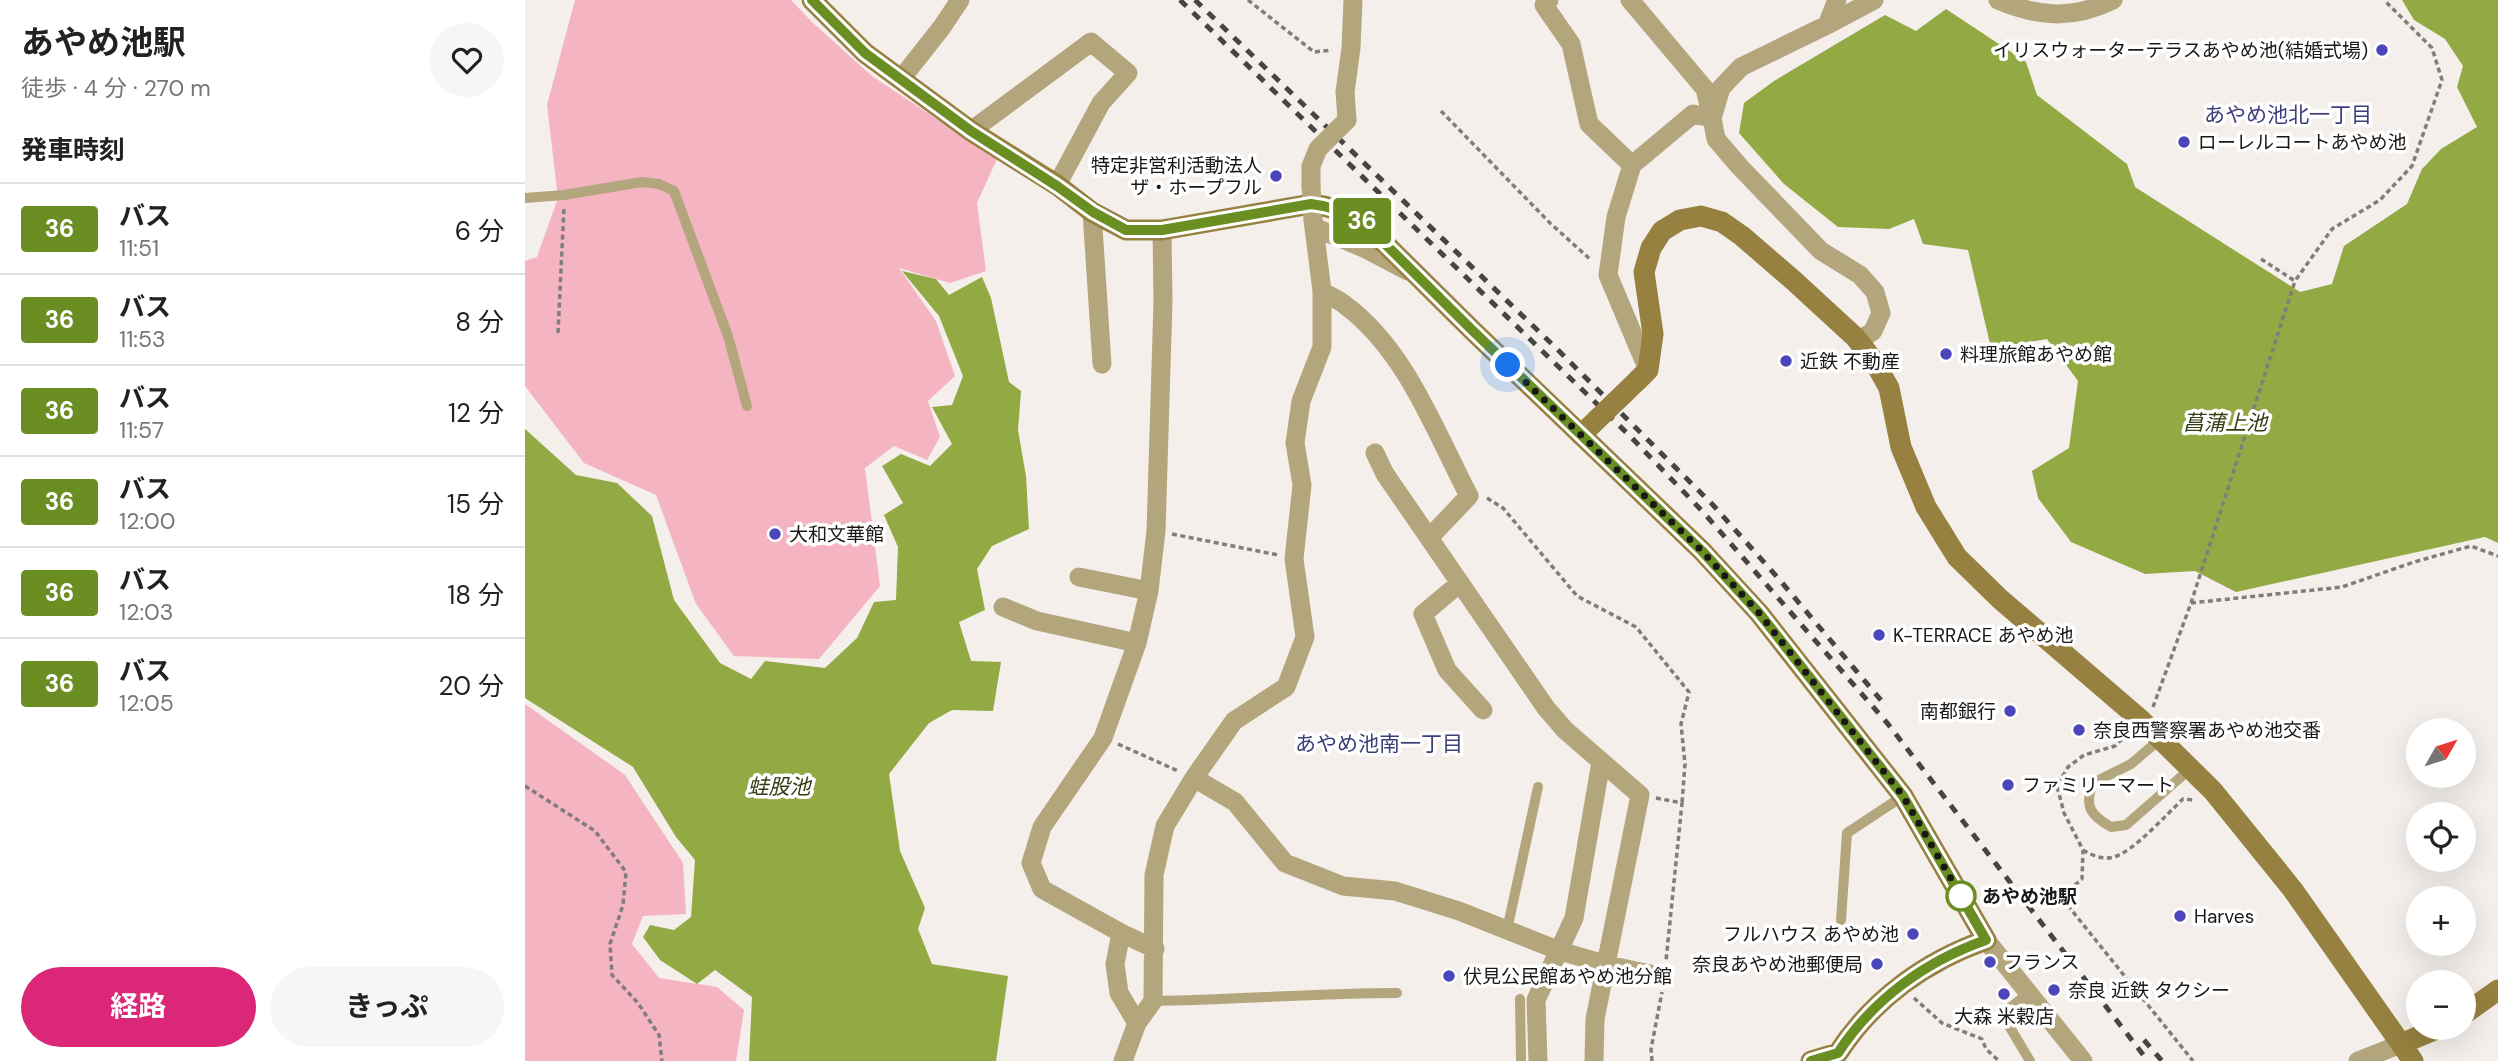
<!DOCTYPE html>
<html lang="ja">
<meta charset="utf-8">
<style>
body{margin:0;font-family:"DM Sans","Noto Sans JP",sans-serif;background:#f6f6f6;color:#222;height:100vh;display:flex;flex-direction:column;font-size:26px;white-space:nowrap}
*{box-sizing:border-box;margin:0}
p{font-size:23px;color:#767676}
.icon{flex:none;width:38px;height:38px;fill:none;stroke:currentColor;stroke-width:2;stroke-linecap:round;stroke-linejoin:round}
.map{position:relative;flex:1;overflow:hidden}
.details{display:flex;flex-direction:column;background:#fff;width:525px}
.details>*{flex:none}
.badge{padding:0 14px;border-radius:5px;font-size:24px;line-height:46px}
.needle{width:46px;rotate:51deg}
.buttons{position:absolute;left:1881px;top:718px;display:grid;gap:14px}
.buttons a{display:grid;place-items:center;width:70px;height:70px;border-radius:50%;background:#fff;box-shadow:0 7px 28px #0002;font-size:35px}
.you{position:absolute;width:35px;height:35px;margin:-18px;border:5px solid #fff;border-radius:50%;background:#1a73e8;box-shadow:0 0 0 10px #1a73e833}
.map>.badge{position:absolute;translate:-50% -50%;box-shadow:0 0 0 4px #fff}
h2{padding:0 21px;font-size:26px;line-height:63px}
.round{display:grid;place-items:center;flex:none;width:74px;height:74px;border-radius:37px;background:#f6f6f6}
.head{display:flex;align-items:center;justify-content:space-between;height:119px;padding:0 21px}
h1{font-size:33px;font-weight:700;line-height:52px}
.button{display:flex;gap:14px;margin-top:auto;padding:14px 21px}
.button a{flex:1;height:80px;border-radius:42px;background:#db2777;color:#fff;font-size:28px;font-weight:700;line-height:80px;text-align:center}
.button a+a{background:#f6f6f6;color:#222}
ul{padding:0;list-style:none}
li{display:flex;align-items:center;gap:21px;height:91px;padding:0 21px;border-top:2px solid #e0e0e0}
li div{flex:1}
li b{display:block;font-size:26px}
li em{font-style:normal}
li .badge{min-width:77px;font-weight:700;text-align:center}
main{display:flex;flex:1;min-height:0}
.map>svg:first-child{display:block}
.green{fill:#f4b4c1}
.water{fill:#93a944}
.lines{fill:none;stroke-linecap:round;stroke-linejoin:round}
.path{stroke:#807d7a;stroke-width:3.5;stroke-dasharray:5 3.5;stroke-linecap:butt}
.lane{stroke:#b4a67c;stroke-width:10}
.street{stroke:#b4a67c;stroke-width:19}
.secondary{stroke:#968140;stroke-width:21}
.rail{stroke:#474543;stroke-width:5;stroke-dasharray:9 9;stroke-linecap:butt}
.street-bridge{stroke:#b4a67c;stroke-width:19}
.secondary-bridge{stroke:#968140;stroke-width:21}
.line-casing{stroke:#fff;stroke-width:16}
.line{stroke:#6b8e23;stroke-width:10}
.walk{stroke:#191816;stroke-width:7;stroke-dasharray:0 12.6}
.poi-dot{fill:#4c46bc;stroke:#fff;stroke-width:2.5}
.stop-dot{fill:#fff;stroke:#6b8e23;stroke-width:3.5}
.labels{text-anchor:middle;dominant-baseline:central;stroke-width:7;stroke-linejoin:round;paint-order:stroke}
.poi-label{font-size:19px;fill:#191816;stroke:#fff;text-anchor:start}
.stop-label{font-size:19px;font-weight:bold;fill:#191816;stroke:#fff;text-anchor:start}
.neighbourhood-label{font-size:21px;fill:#3c3e7a;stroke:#fff}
.water-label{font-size:21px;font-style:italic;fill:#333c12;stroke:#fff}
</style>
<main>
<section class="details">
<div class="head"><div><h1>あやめ池駅</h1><p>徒歩 · 4 分 · 270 m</p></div><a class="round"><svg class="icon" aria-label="heart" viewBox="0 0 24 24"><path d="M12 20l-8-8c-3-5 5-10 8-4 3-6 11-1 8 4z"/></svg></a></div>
<h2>発車時刻</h2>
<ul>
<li><span class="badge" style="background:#6b8e23;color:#fff">36</span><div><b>バス</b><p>11:51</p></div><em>6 分</em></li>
<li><span class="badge" style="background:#6b8e23;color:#fff">36</span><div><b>バス</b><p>11:53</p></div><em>8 分</em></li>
<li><span class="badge" style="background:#6b8e23;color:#fff">36</span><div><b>バス</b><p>11:57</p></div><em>12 分</em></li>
<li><span class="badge" style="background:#6b8e23;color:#fff">36</span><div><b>バス</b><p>12:00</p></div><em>15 分</em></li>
<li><span class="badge" style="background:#6b8e23;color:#fff">36</span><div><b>バス</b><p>12:03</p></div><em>18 分</em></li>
<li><span class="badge" style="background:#6b8e23;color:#fff">36</span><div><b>バス</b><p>12:05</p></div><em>20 分</em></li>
</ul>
<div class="button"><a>経路</a><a>きっぷ</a></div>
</section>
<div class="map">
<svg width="1973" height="1061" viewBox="0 0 1973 1061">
<rect width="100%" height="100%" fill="#f4efeb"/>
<path class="green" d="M 50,0 L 266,0 L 288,23 L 347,76 L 472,159 L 452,203 L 461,271 L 425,283 L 374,268 L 411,321 L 430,376 L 403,401 L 415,437 L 402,460 L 369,446 L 340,468 L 355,586 L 294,659 L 209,656 L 171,604 L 131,495 L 59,463 L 0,386 L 0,261 L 12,257 L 33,198 L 22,105 Z
M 0,704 L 100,775 L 158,863 L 161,914 L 118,916 L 107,944 L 134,978 L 192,987 L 219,1010 L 211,1061 L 0,1061 Z"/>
<path class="water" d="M 1877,0 L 1973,0 L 1973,543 L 1960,537 L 1711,592 L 1670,571 L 1620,574 L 1546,542 L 1513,498 L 1507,471 L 1544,448 L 1553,381 L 1522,339 L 1466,348 L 1443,250 L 1398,244 L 1389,219 L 1364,229 L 1313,227 L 1259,184 L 1214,133 L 1219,103 L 1249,81 L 1360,15 L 1391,31 L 1421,9 L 1501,62 L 1512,95 L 1602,164 L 1610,187 L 1775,292 L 1807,284 L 1819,246 L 1882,204 L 1897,169 L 1916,149 L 1952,127 L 1932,87 L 1938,66 L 1920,39 L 1889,20 Z
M 377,271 L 411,279 L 424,295 L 457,277 L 466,298 L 484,382 L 496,391 L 493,430 L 501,476 L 504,529 L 467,546 L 452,569 L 460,610 L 434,622 L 446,661 L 476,662 L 468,711 L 427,710 L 404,723 L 364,774 L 375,851 L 400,908 L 393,929 L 407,964 L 483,976 L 471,1061 L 224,1061 L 227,997 L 190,970 L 172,984 L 135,960 L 118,937 L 125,925 L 149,930 L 166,917 L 170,860 L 151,837 L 108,767 L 0,698 L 0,429 L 51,475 L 92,483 L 127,516 L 149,600 L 195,663 L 226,679 L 240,661 L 300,668 L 332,638 L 349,602 L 371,600 L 373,547 L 359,515 L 378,503 L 357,466 L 376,454 L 405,466 L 427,444 L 407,407 L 427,405 L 438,376 L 414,316 Z"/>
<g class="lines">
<path class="path" d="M 723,0 L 789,52 L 807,50
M 916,111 L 1025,223 L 1066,260
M 1736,259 L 1770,281 L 1807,229 L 1855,200 L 1887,166 L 1917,80 L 1907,48 L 1859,0
M 33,333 L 39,207
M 962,498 L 978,508 L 1052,596 L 1111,627 L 1164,692 L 1156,724 L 1160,764 L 1157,803
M 647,534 L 753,555
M 1666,603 L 1817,587 L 1889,562 L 1946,546 L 1973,556
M 1628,707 L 1666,603 L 1770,281
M 1603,733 L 1590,746 L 1559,755 L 1543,767 L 1532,786 L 1539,813 L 1558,850 L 1557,879 L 1536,897 L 1668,1061
M 593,744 L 653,771
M 0,786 L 70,831 L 101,872 L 98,905 L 85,944 L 87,975 L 113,1003 L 134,1035 L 137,1061
M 1131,798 L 1157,803 L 1141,961
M 1558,850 C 1568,856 1578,860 1589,857 C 1609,851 1642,814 1658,799 L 1669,800
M 1389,998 L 1417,1023 L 1457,1039 L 1461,1049 L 1474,1061
M 1127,1061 L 1126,1049 L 1137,992"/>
<path class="lane" d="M 0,198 L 39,195 L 117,182 L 134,184 L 149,191 L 203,336 L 222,406
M 1634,740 L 1606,764 L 1568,783 C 1559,806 1565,815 1586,827 L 1601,825 L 1665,769
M 1316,920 L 1322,833 L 1378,796
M 982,930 L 1013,787
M 1504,993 L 1477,1014 L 1505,1061
M 995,999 L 996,1061
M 628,1001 C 710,1000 790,993 872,993"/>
<path class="street" d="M 1024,0 L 1019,5 L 1046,44 L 1064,124 L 1107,165
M 1105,0 L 1180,89 L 1187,118 L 1168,114 L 1107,165 L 1091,217 L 1083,275 L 1123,370
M 1312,0 L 1302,25 L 1216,67 L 1196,88 L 1187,118 L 1191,139 L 1214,166 L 1296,251 L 1335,275 L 1350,292 L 1356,313 L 1348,331 L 1334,341
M 1473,0 C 1513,17 1547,20 1588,0
M 1302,25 L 1349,0
M 376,79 L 417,27 L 435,0
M 822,120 L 820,92 L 826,48 L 828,0
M 446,131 L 566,42 L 603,73 L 576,103 L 532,185
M 786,186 L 786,166 L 793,149
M 567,212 L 577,364
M 789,227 L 841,249 L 883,271
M 797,291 C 804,296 813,299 820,305 C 881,350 910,431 944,496 L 904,538
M 850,453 L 860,474 L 1021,708 L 1040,730 L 1115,795 L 1070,1019 L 1069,1061
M 554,577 L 624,591
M 935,583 L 898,614 L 922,670 L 958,710
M 478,607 L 512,621 L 612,643
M 669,778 L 710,802 L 760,863 L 818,886 L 870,891 L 934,911 L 1035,951 L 1083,965 L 1139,977
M 596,933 L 630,949
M 1461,940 L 1558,1061
M 612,1023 L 628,1001 L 629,875 L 640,826 L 669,778 L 709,721 L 761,687 L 780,637 L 769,559 L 777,485 L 770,443 L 776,401 L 797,347 L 797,291 L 788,220
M 598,1061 L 612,1023 L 594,993 L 590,964 L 596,933 L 517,889 L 506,863 L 517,827 L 578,738 L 612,643 L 624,591 L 631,531 L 638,302 L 637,230
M 1013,1061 L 1011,1000 L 1049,918 L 1076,762
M 1833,1061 L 1876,1044"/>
<path class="secondary" d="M 287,0 L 340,53 L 446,131 L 532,185 L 567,212 L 601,230 L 637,230 L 786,204 C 806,206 821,212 838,222 L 947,330 L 1177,551 L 1234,613 L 1378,796 L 1461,940 C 1401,961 1348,999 1313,1053 L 1286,1061
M 1113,380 L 1123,370 L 1128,334 L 1119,272 L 1126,248 L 1137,231 L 1155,220 L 1176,216 L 1197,222 L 1217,236 L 1268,280 L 1330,337 L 1349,361 L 1364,388 L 1376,447 L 1401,507 L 1432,557 L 1475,599 L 1616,720 L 1688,791 L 1768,890 L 1888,1061
M 1939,1014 L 1973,990
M 1876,1044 L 1916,1027"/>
<path class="rail" d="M 655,0 L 1106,437 L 1179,513 L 1363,724 L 1623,1061
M 670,0 L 1032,349 L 1188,505 L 1253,578 L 1360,705
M 1619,1040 L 1637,1061"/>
<path class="street-bridge" d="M 793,149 L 822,120
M 786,186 L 788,220"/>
<path class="secondary-bridge" d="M 1056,435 L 1113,380"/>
</g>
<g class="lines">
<defs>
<path id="line" d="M 287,0 L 340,53 L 446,131 L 532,186 L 568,212 L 601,230 L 637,230 L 786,204 C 806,206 821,212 838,222 L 947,330 L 1177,551 L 1234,613 L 1378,796 L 1461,940 C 1401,961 1348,999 1313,1053 L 1286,1061"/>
</defs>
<use href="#line" class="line-casing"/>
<use href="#line" class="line"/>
<path class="walk" d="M 983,365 L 1177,551 L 1234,613 L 1378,796 L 1436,896"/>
</g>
<g class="poi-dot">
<circle cx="1857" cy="50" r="7"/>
<circle cx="1659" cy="142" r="7"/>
<circle cx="751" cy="176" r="7"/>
<circle cx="1421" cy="354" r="7"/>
<circle cx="1261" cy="361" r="7"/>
<circle cx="250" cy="534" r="7"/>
<circle cx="1354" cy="635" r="7"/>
<circle cx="1485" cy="711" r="7"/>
<circle cx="1554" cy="730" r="7"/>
<circle cx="1483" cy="785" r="7"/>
<circle cx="1655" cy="916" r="7"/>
<circle cx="1388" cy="934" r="7"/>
<circle cx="1465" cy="962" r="7"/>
<circle cx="1352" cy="964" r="7"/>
<circle cx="924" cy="976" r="7"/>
<circle cx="1529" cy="990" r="7"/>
<circle cx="1479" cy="994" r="7"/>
</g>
<circle class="stop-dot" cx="1436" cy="896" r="14"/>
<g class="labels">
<g class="poi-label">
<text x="1843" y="50" text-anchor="end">イリスウォーターテラスあやめ池(結婚式場)</text>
<text x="1673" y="142">ローレルコートあやめ池</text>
<text x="737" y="165" text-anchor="end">特定非営利活動法人<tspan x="737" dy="22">ザ・ホープフル</tspan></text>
<text x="1435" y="354">料理旅館あやめ館</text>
<text x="1275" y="361">近鉄 不動産</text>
<text x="264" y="534">大和文華館</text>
<text x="1368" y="635">K-TERRACE あやめ池</text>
<text x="1471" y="711" text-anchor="end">南都銀行</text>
<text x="1568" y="730">奈良西警察署あやめ池交番</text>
<text x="1497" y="785">ファミリーマート</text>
<text x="1669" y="916">Harves</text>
<text x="1374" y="934" text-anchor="end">フルハウス あやめ池</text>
<text x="1479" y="962">フランス</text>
<text x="1338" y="964" text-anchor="end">奈良あやめ池郵便局</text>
<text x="938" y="976">伏見公民館あやめ池分館</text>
<text x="1543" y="990">奈良 近鉄 タクシー</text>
<text x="1479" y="1016" text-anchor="middle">大森 米穀店</text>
</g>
<g class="stop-label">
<text x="1457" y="896">あやめ池駅</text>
</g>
<g class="neighbourhood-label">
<text x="1763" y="115">あやめ池北一丁目</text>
<text x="854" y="744">あやめ池南一丁目</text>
</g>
<g class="water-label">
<text x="1700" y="423">菖蒲上池</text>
<text x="254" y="787">蛙股池</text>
</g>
</g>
</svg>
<div class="buttons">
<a><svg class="needle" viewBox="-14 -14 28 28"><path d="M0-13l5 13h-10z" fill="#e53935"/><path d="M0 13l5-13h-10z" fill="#767676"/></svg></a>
<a><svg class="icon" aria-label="locate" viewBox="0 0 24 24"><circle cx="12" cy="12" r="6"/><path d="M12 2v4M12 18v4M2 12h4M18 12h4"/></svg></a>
<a>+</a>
<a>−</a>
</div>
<div class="you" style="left:983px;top:365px"></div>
<b class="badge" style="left:837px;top:221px;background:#6b8e23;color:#fff">36</b>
</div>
</main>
